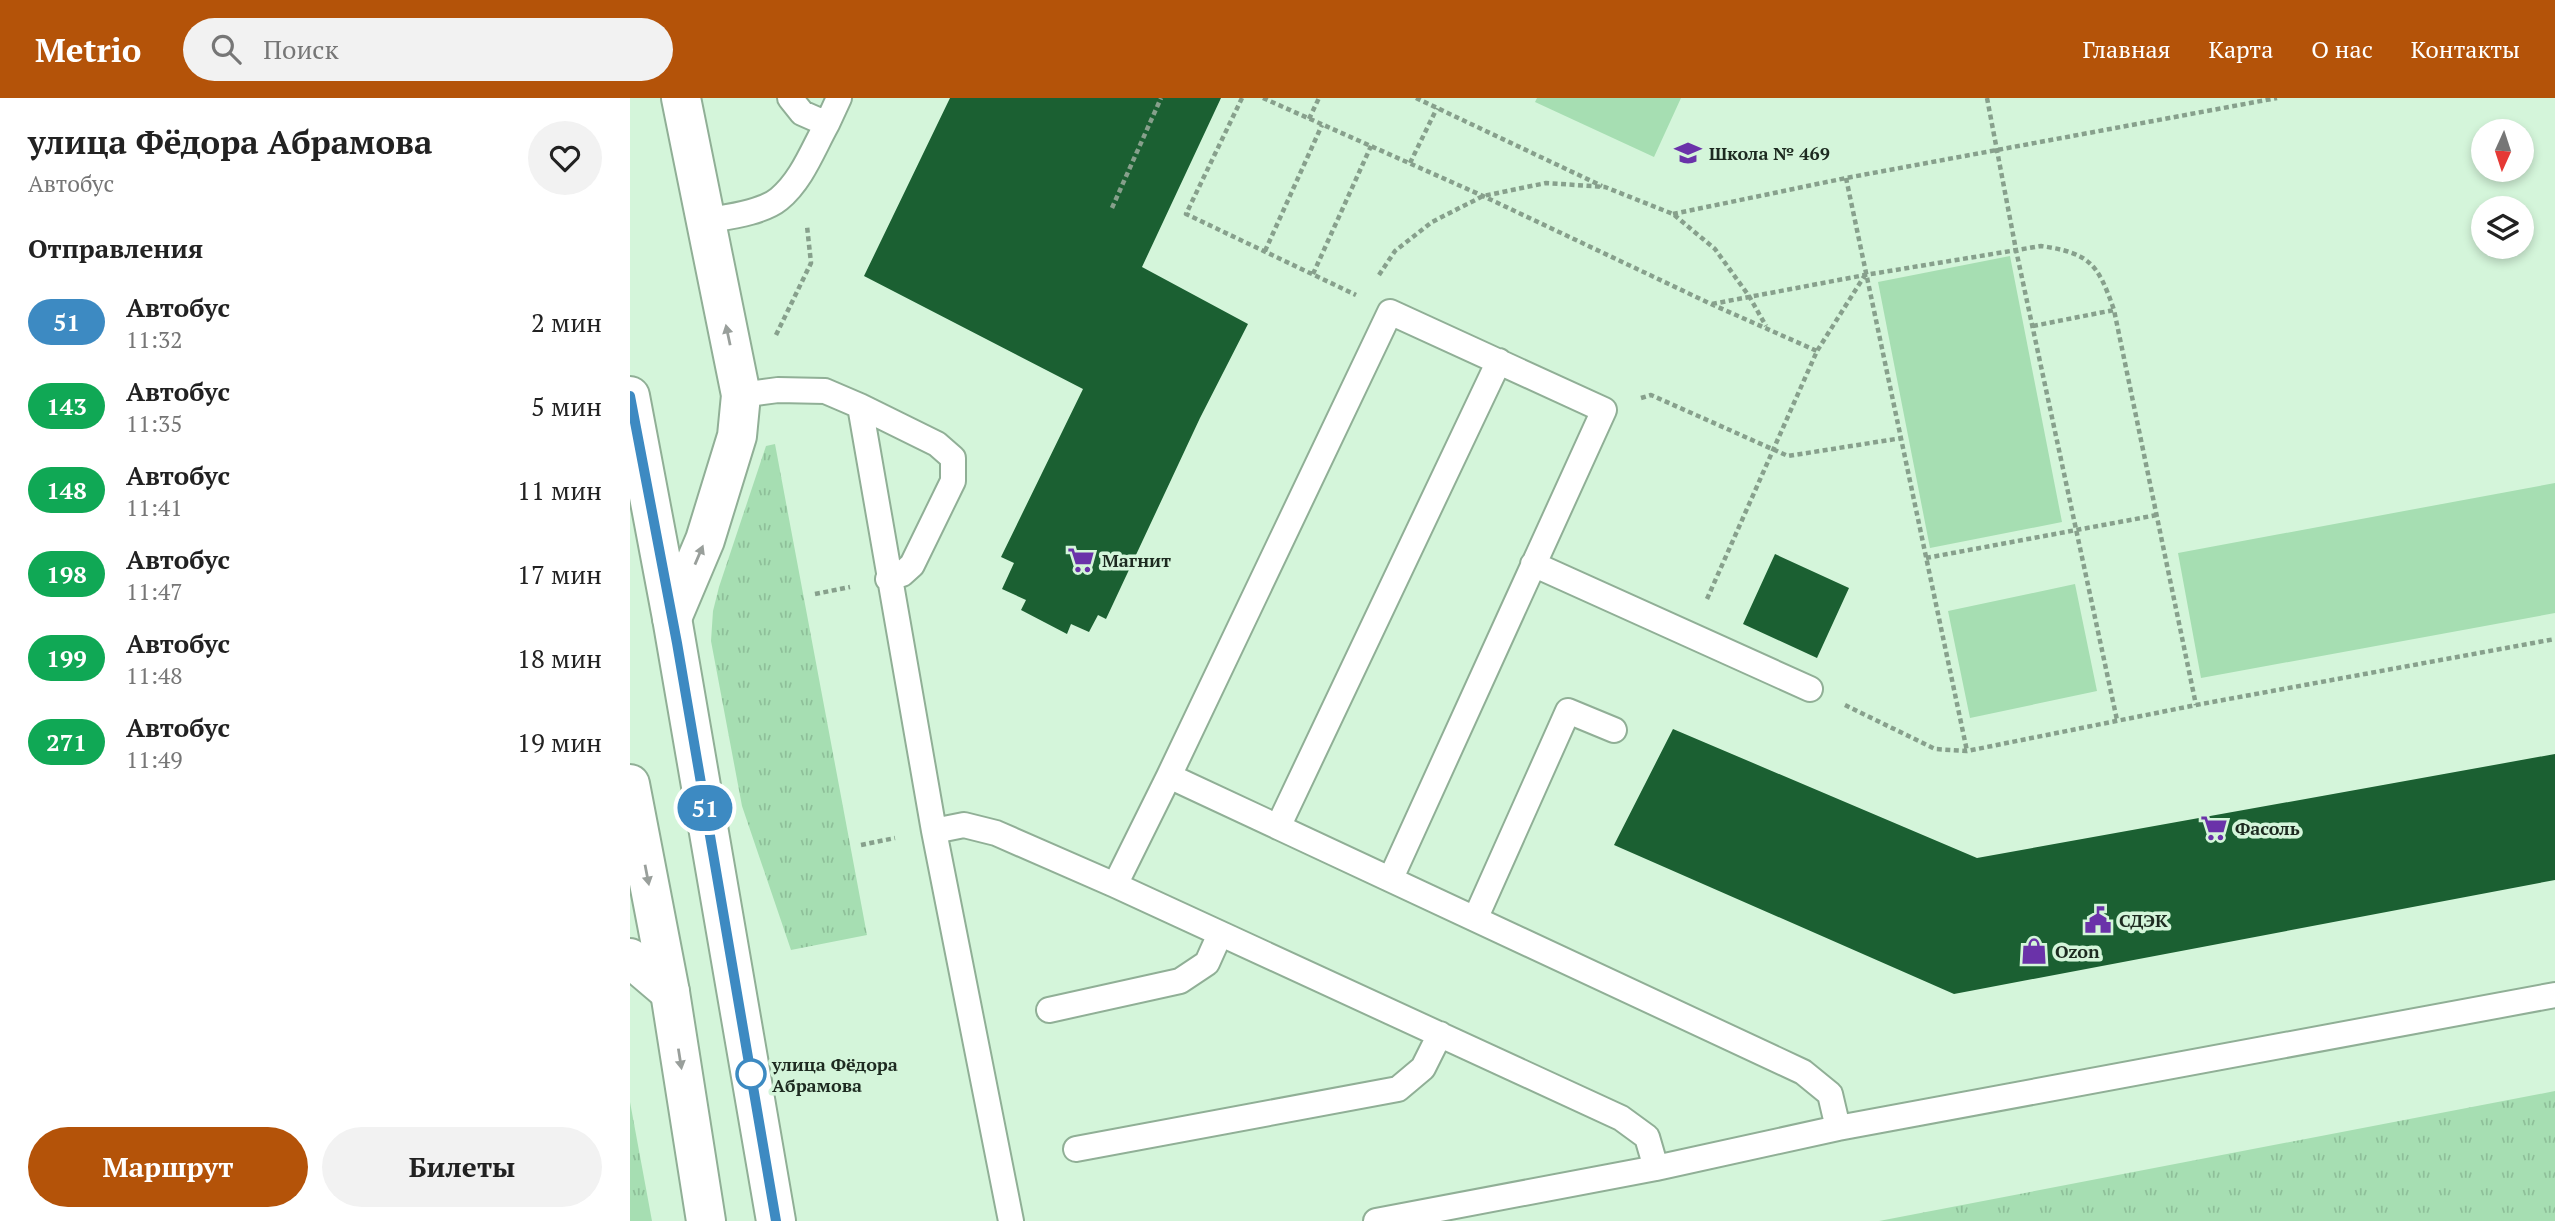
<!DOCTYPE html>
<html lang="ru">
<meta charset="utf-8">
<style>
body{margin:0;font-family:"PT Serif",serif;background:#f2f2f2;color:#222;height:100vh;display:flex;flex-direction:column;font-size:26px;white-space:nowrap}
*{box-sizing:border-box;margin:0}
p{font-size:23px;color:#767676}
.icon{flex:none;width:38px;height:38px;fill:none;stroke:currentColor;stroke-width:2;stroke-linecap:round;stroke-linejoin:round}
.map{position:relative;flex:1;overflow:hidden}
.panel{display:flex;flex-direction:column;background:#fff;width:630px}
.panel>*{flex:none}
.badge{padding:0 14px;border-radius:23px;font-size:24px;line-height:46px}
.needle{width:46px;rotate:183deg}
.fabs{position:absolute;left:1841px;top:21px;display:grid;gap:14px}
.fabs a{display:grid;place-items:center;width:63px;height:63px;border-radius:50%;background:#fff;box-shadow:0 4px 10px #0003;font-size:35px}
.map>.badge{position:absolute;translate:-50% -50%;box-shadow:0 0 0 4px #fff}
h2{padding:0 28px;font-size:26px;line-height:63px}
.round{display:grid;place-items:center;flex:none;width:74px;height:74px;border-radius:37px;background:#f2f2f2}
.overview{display:flex;align-items:center;justify-content:space-between;height:119px;padding:0 28px}
h1{font-size:33px;font-weight:700;line-height:52px}
.action{display:flex;gap:14px;margin-top:auto;padding:14px 28px}
.action a{flex:1;height:80px;border-radius:42px;background:#b45309;color:#fff;font-size:28px;font-weight:700;line-height:80px;text-align:center}
.action a+a{background:#f2f2f2;color:#222}
ul{padding:0;list-style:none}
li{display:flex;align-items:center;gap:21px;height:84px;padding:0 28px}
li div{flex:1}
li b{display:block;font-size:26px}
li em{font-style:normal}
li .badge{min-width:77px;font-weight:700;text-align:center}
header{display:flex;align-items:center;gap:42px;box-sizing:border-box;height:98px;padding:0 35px;background:#b45309;color:#fff}
header strong{font-size:33px}
nav{display:flex;gap:38px;margin-inline-start:auto;font-size:24px}
.search{width:490px;height:63px;background:#f2f2f2;display:flex;align-items:center;gap:18px;box-sizing:border-box;padding:0 24px;border-radius:38px;color:#767676;font-size:26px}
main{display:flex;flex:1;min-height:0}
.map>svg:first-child{display:block}
.grass{fill:url(#grass-tufts)}
.park{fill:#a6deb2}
.building{fill:#1b6032}
.lines{fill:none;stroke-linecap:round;stroke-linejoin:round}
.lane-casing{stroke:#90af96;stroke-width:28}
.street-casing{stroke:#90af96;stroke-width:42}
.secondary-casing{stroke:#90af96;stroke-width:42}
.path{stroke:#87a08c;stroke-width:4.5;stroke-dasharray:5 3.5;stroke-linecap:butt}
.lane{stroke:#fff;stroke-width:24}
.street{stroke:#fff;stroke-width:38}
.secondary{stroke:#fff;stroke-width:38}
.oneway{fill:#999f9b}
.line-casing{stroke:#fff;stroke-width:16}
.line{stroke:#3d8ac2;stroke-width:10}
.stop-dot{fill:#fff;stroke:#3d8ac2;stroke-width:3.5}
.labels{text-anchor:middle;dominant-baseline:central;stroke-width:7;stroke-linejoin:round;paint-order:stroke}
.poi-label{font-size:18px;font-weight:bold;fill:#1d2a20;stroke:#d4f5da;text-anchor:start}
.stop-label{font-size:18px;font-weight:bold;fill:#1d2a20;stroke:#d4f5da;text-anchor:start}
</style>
<header>
<strong>Metrio</strong>
<div class="search"><svg class="icon" aria-label="search" viewBox="0 0 24 24"><circle cx="10" cy="10" r="6"/><path d="M15 15l6 6"/></svg>Поиск</div>
<nav><a>Главная</a><a>Карта</a><a>О нас</a><a>Контакты</a></nav>
</header>
<main>
<section class="panel">
<div class="overview"><div><h1>улица Фёдора Абрамова</h1><p>Автобус</p></div><a class="round"><svg class="icon" aria-label="heart" viewBox="0 0 24 24"><path d="M12 20l-8-8c-3-5 5-10 8-4 3-6 11-1 8 4z"/></svg></a></div>
<h2>Отправления</h2>
<ul>
<li><span class="badge" style="background:#3d8ac2;color:#fff">51</span><div><b>Автобус</b><p>11:32</p></div><em>2 мин</em></li>
<li><span class="badge" style="background:#10a855;color:#fff">143</span><div><b>Автобус</b><p>11:35</p></div><em>5 мин</em></li>
<li><span class="badge" style="background:#10a855;color:#fff">148</span><div><b>Автобус</b><p>11:41</p></div><em>11 мин</em></li>
<li><span class="badge" style="background:#10a855;color:#fff">198</span><div><b>Автобус</b><p>11:47</p></div><em>17 мин</em></li>
<li><span class="badge" style="background:#10a855;color:#fff">199</span><div><b>Автобус</b><p>11:48</p></div><em>18 мин</em></li>
<li><span class="badge" style="background:#10a855;color:#fff">271</span><div><b>Автобус</b><p>11:49</p></div><em>19 мин</em></li>
</ul>
<div class="action"><a>Маршрут</a><a>Билеты</a></div>
</section>
<div class="map">
<svg width="1925" height="1123" viewBox="0 0 1925 1123">
<defs>
<pattern id="grass-tufts" width="24" height="20" patternUnits="userSpaceOnUse" patternTransform="scale(1.75)"><rect width="24" height="20" fill="#a6deb2"/><path d="M3 7l-1-3M5 7V3M7 7l1-3M15 17l-1-3M17 17v-4M19 17l1-3" fill="none" stroke="#8ebf99"/></pattern>
</defs>
<rect width="100%" height="100%" fill="#d4f5da"/>
<path class="grass" d="M 145,346 L 237,837 L 161,852 L 112,708 L 81,543 L 83,513 L 89,489 L 136,348 Z
M 1925,993 L 1925,1123 L 1249,1123 Z
M 0,1004 L 22,1123 L 0,1123 Z"/>
<path class="park" d="M 907,0 L 1051,0 L 1024,59 L 905,4 Z
M 1380,158 L 1432,424 L 1300,450 L 1248,184 Z
M 1925,385 L 1925,515 L 1571,580 L 1548,455 Z
M 1445,486 L 1467,593 L 1340,620 L 1318,513 Z"/>
<path class="building" d="M 320,0 L 591,0 L 512,169 L 618,226 L 570,320 L 476,521 L 468,517 L 459,534 L 441,526 L 437,536 L 391,512 L 396,502 L 372,491 L 384,465 L 371,459 L 453,291 L 234,178 Z
M 1145,456 L 1219,490 L 1187,560 L 1113,526 Z
M 1043,631 L 1347,760 L 1925,656 L 1925,782 L 1324,896 L 984,747 Z"/>
<g class="lines">
<defs>
<path id="lane" d="M 160,0 L 172,15 L 197,26 L 209,0
M 75,123 C 96,119 132,115 149,101 C 172,82 183,51 197,26
M 111,297 L 148,292 L 195,293 L 230,308 L 304,733 L 334,727 L 366,735 L 485,787 L 991,1020 L 1017,1039 L 1026,1070 L 1208,1030 L 1925,897
M 230,308 L 307,346 L 323,360 L 323,383 L 282,467 L 272,476 L 258,481
M 903,466 L 1180,591
M 539,678 L 1173,974 L 1200,996 L 1208,1030
M 648,729 L 869,263
M 304,733 L 381,1123
M 485,787 L 539,678 L 760,214 L 974,312 L 761,780
M 846,819 L 938,613 L 984,632
M 419,912 L 550,883 L 577,865 L 590,836
M 446,1051 L 768,991 L 793,970 L 810,936
M 746,1123 L 1026,1070"/>
<path id="street" d="M 42,520 L 75,442 L 107,338 L 111,297 L 51,0
M 0,860 L 40,894"/>
<path id="secondary" d="M 0,298 L 42,520 L 146,1123
M 0,686 L 40,894 L 76,1123"/>
</defs>
<use href="#lane" class="lane-casing"/>
<use href="#street" class="street-casing"/>
<use href="#secondary" class="secondary-casing"/>
<path class="path" d="M 612,0 L 556,116 L 726,197
M 633,0 L 853,98 L 1081,206 L 1187,253
M 786,0 L 972,88
M 1357,0 L 1386,152 L 1487,622
M 679,21 L 689,0
M 780,65 L 807,10
M 1216,80 L 1337,653
M 482,110 L 531,0
M 1043,116 L 1216,80 L 1647,0
M 635,153 L 692,27
M 683,176 L 741,48
M 749,177 L 765,153 L 802,124 L 853,98 L 916,85 L 975,89 L 1043,116 L 1085,151 L 1119,198 L 1136,228
M 1082,206 L 1235,177 L 1411,148 C 1460,155 1468,166 1484,212
M 1403,228 L 1484,212 L 1566,607
M 146,237 L 181,165 L 177,128
M 1011,300 L 1021,297 L 1158,358 L 1272,340
M 1296,460 L 1527,417
M 185,496 L 220,489
M 1077,501 L 1187,253 L 1235,177
M 1215,607 L 1305,651 L 1337,653 L 1566,607 L 1925,541
M 231,747 L 265,740"/>
<use href="#lane" class="lane"/>
<use href="#street" class="street"/>
<use href="#secondary" class="secondary"/>
</g>
<defs><path id="oneway-solid" d="M-6-.8H1V-3.2L6.5 0L1 3.2V.8H-6Z" transform="scale(1.75)"/></defs>
<g class="oneway">
<use href="#oneway-solid" transform="translate(98 237) rotate(-102)"/>
<use href="#oneway-solid" transform="translate(69 457) rotate(-67)"/>
<use href="#oneway-solid" transform="translate(17 777) rotate(79)"/>
<use href="#oneway-solid" transform="translate(50 961) rotate(81)"/>
</g>
<g class="lines">
<defs>
<path id="line" d="M 0,298 L 47,545 L 146,1123"/>
</defs>
<use href="#line" class="line-casing"/>
<use href="#line" class="line"/>
</g>
<defs>
<symbol id="school-bare" viewBox="-9 -9 18 18"><path d="M0-5L7-2L0 1L-7-2ZM-4 1L0 2.5L4 1V4Q0 6-4 4Z" fill="#6a32a9" stroke="#d4f5da" stroke-width="2.5" paint-order="stroke"/></symbol>
<symbol id="supermarket-bare" viewBox="-9 -9 18 18"><path d="M-6-5.5h2.5l.6 2H6L4.5 2H-2.5L-4.4-4H-6ZM-1.5 3.2a1.3 1.3 0 1 0 .1 0ZM3 3.2a1.3 1.3 0 1 0 .1 0Z" fill="#6a32a9" stroke="#d4f5da" stroke-width="2.5" paint-order="stroke"/></symbol>
<symbol id="civic-bare" viewBox="-9 -9 18 18"><path d="M-.6-6.5H3V-4.5H.6V-3L4-1V1h2V6H-6V1h2V-1L-.6-3ZM-1.2 2.5V6h2.4V2.5Z" fill="#6a32a9" stroke="#d4f5da" stroke-width="2.5" paint-order="stroke"/></symbol>
<symbol id="shop-bare" viewBox="-9 -9 18 18"><path d="M-5-2.5h2.3a2.7 3.5 0 0 1 5.4 0H5L5.5 6h-11ZM-1.5-2.5h3a1.5 2.3 0 0 0-3 0Z" fill="#6a32a9" stroke="#d4f5da" stroke-width="2.5" paint-order="stroke"/></symbol>
</defs>
<g fill-rule="evenodd">
<use href="#school-bare" x="1039" y="36" width="38" height="38"/>
<use href="#supermarket-bare" x="432" y="443" width="38" height="38"/>
<use href="#supermarket-bare" x="1565" y="711" width="38" height="38"/>
<use href="#civic-bare" x="1449" y="803" width="38" height="38"/>
<use href="#shop-bare" x="1385" y="834" width="38" height="38"/>
</g>
<circle class="stop-dot" cx="121" cy="976" r="14"/>
<g class="labels">
<g class="poi-label">
<text x="1079" y="55">Школа № 469</text>
<text x="472" y="462">Магнит</text>
<text x="1605" y="730">Фасоль</text>
<text x="1489" y="822">СДЭК</text>
<text x="1425" y="853">Ozon</text>
</g>
<g class="stop-label">
<text x="142" y="966">улица Фёдора<tspan x="142" dy="21">Абрамова</tspan></text>
</g>
</g>
</svg>
<div class="fabs">
<a><svg class="needle" viewBox="-14 -14 28 28"><path d="M0-13l5 13h-10z" fill="#e53935"/><path d="M0 13l5-13h-10z" fill="#767676"/></svg></a>
<a><svg class="icon" aria-label="layers" viewBox="0 0 24 24"><path d="M12 4l9 5-9 5-9-5zM3 14l9 5 9-5"/></svg></a>
</div>
<b class="badge" style="left:75px;top:710px;background:#3d8ac2;color:#fff">51</b>
</div>
</main>
